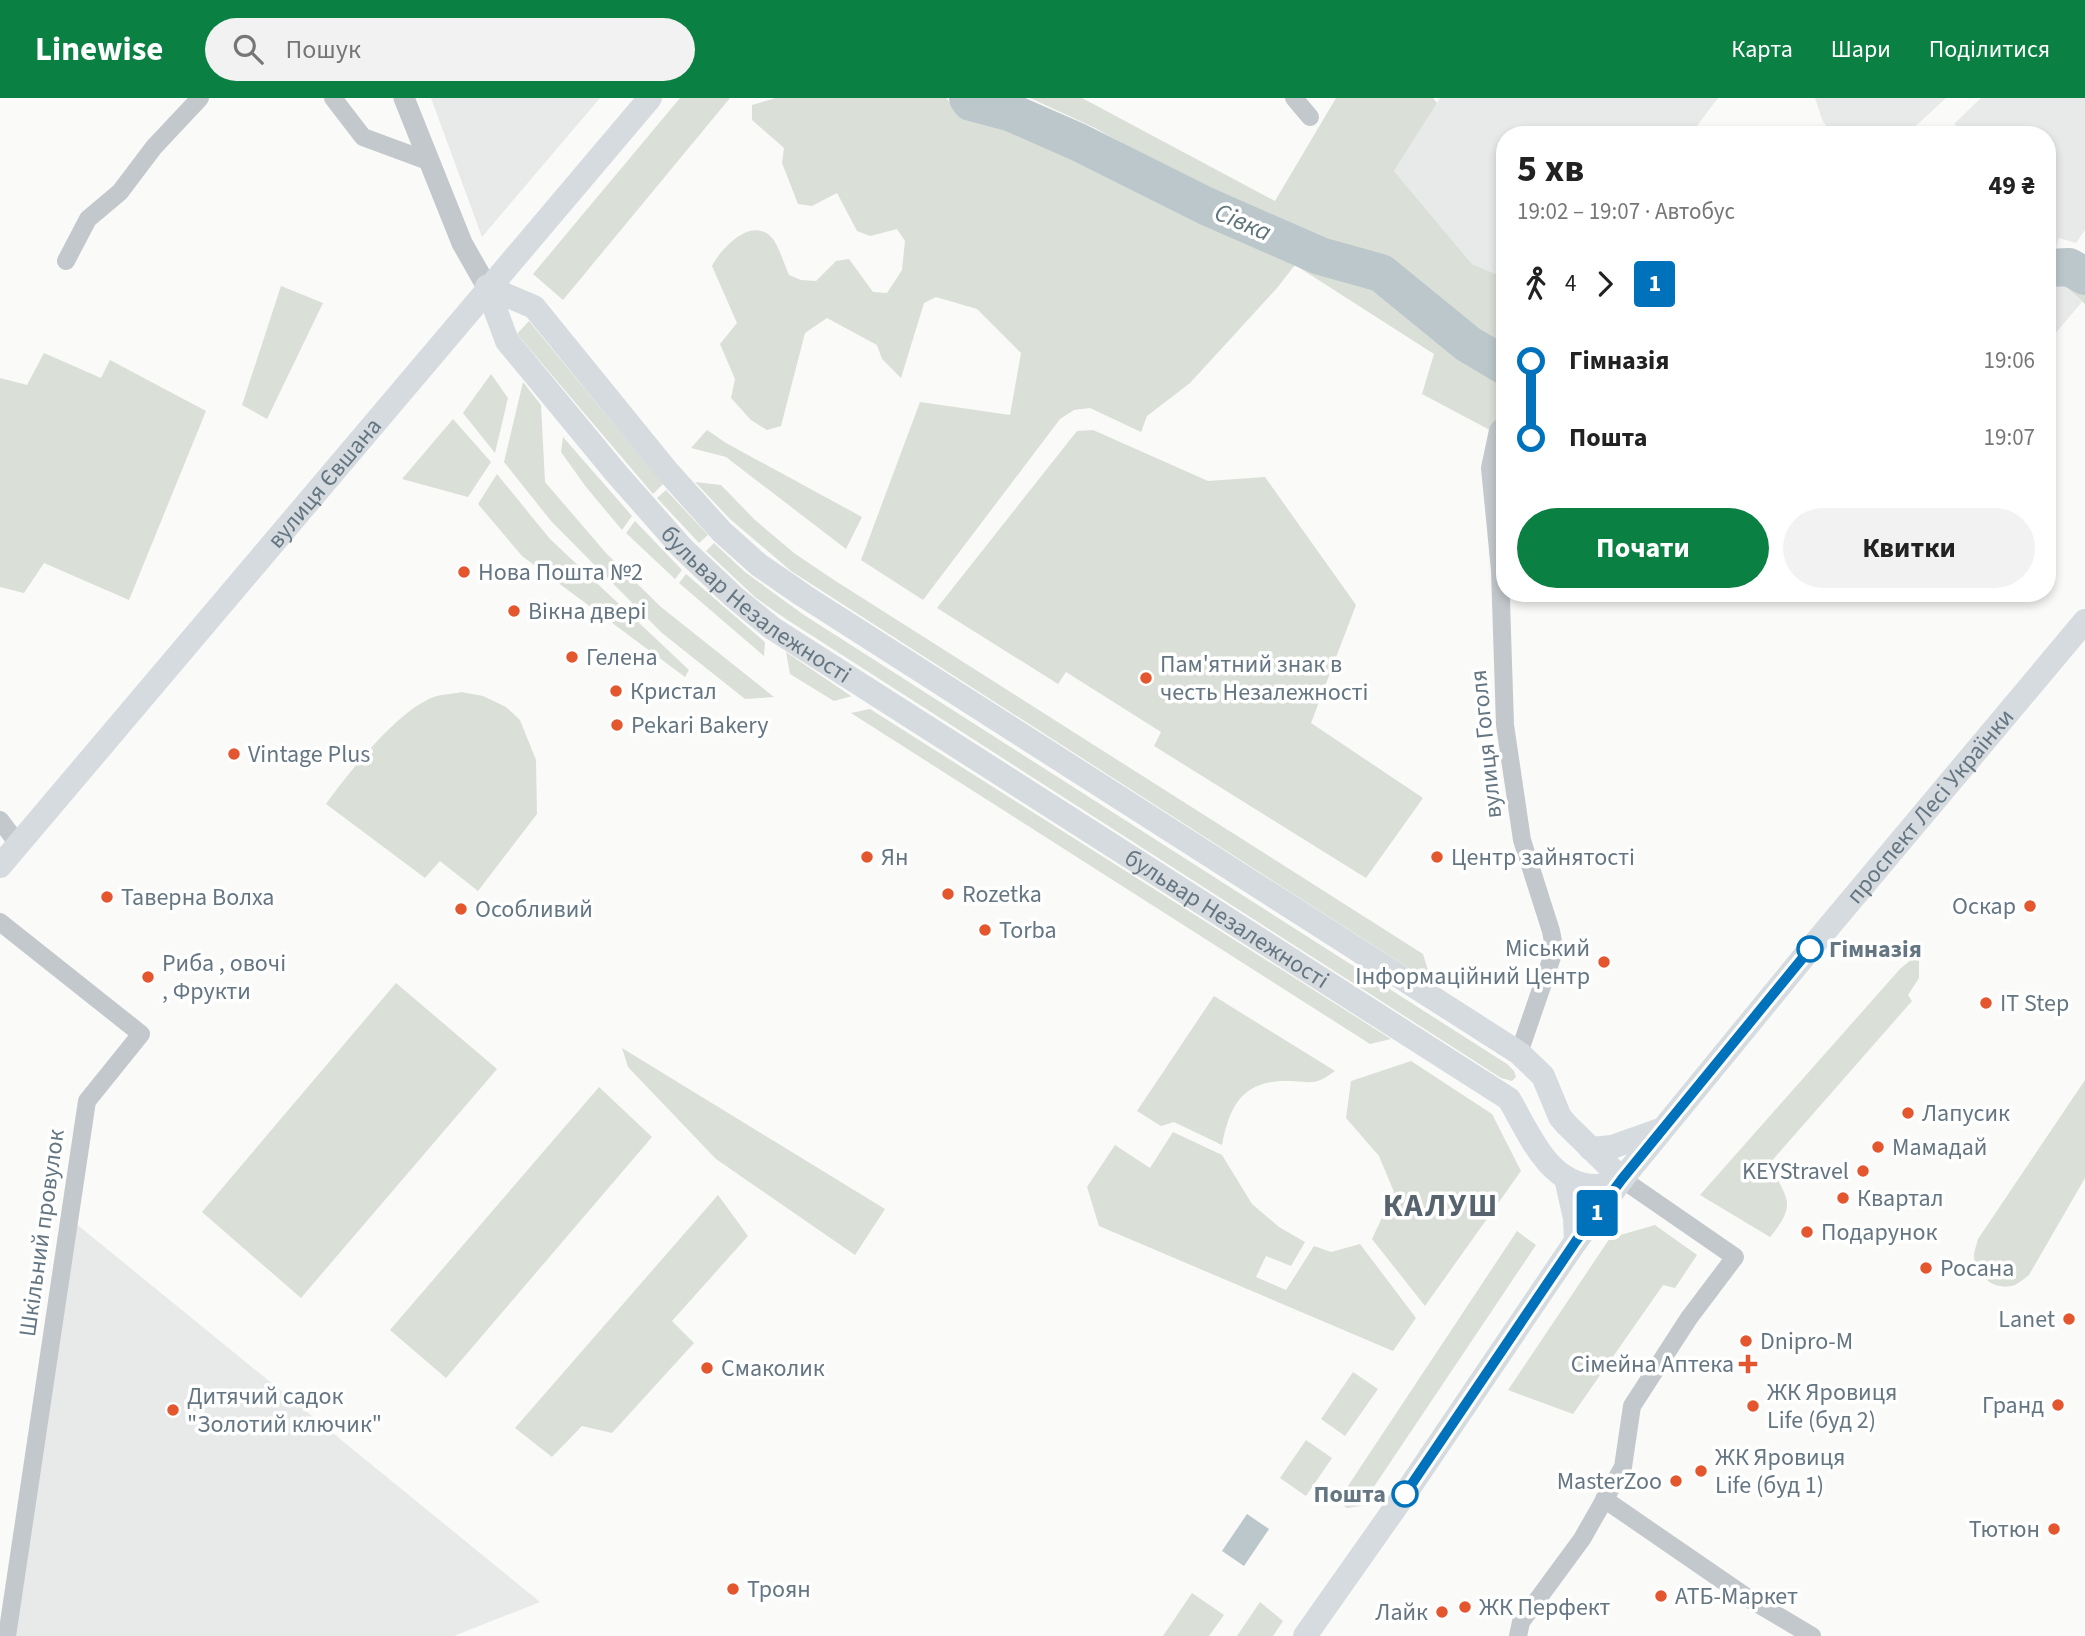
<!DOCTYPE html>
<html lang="uk">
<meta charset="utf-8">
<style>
body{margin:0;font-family:"Source Sans 3",sans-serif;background:#f2f2f2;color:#222;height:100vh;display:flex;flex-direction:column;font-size:26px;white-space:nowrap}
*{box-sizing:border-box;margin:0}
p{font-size:23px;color:#767676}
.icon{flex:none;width:38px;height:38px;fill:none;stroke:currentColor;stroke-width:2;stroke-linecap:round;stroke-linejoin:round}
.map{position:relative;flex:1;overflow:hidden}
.sheet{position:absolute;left:1496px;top:28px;width:560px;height:476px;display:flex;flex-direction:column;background:#fff;border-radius:28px;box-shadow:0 4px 10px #0003}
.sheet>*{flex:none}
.badge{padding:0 14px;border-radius:5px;font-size:24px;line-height:46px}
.map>.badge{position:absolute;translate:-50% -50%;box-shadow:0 0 0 4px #fff}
.legs{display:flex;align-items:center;gap:10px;height:77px;padding:0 21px;font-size:23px}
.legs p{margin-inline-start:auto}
.overview{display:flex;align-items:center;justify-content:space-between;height:119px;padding:0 21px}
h1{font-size:38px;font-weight:700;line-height:52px}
.button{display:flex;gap:14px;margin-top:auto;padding:14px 21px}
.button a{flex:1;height:80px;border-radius:42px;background:#0b8043;color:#fff;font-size:28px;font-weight:700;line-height:80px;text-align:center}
.button a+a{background:#f2f2f2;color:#222}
ul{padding:0 21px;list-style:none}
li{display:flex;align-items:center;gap:24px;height:77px;font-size:26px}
li i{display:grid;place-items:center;width:10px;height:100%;margin:0 9px;background:currentColor}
li i::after{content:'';width:18px;height:18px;margin:-9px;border:5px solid;border-radius:50%;background:#fff}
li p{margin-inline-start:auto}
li:first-child i{background:linear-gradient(#0000 50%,currentColor 0)}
li:last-child i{background:linear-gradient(currentColor 50%,#0000 0)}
header{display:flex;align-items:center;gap:42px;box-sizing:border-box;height:98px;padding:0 35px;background:#0b8043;color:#fff}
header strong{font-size:33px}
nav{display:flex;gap:38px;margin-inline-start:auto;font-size:24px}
.search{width:490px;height:63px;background:#f2f2f2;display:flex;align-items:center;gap:18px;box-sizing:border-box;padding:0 24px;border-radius:38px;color:#767676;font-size:26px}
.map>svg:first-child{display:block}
.built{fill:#e8e9e9}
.green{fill:#dadfd7}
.water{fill:#bbc7cb}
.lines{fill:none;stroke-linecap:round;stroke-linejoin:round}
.river{stroke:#bbc7cb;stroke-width:38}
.minor{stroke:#c3c8cc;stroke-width:18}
.tertiary{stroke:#c3c8cc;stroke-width:21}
.secondary{stroke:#d6dbdf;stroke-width:24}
.line-1-casing{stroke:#fff;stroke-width:16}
.line-1{stroke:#0072bc;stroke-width:10}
.poi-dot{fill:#e4572e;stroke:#fff;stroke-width:2.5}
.stop-1-dot{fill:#fff;stroke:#0072bc;stroke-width:3.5}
.labels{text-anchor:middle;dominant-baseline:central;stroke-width:7;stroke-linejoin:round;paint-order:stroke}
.street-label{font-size:24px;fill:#657683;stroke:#fff}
.poi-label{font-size:24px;fill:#657683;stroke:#fff;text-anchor:start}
.stop-label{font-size:24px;font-weight:bold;fill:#657683;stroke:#fff;text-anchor:start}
.water-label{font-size:26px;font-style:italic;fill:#60757c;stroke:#fff}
.district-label{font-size:32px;font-weight:bold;letter-spacing:2px;fill:#57646e;stroke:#fff}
</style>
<header>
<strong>Linewise</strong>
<div class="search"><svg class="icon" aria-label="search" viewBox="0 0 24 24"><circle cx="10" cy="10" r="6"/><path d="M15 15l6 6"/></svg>Пошук</div>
<nav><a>Карта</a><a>Шари</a><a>Поділитися</a></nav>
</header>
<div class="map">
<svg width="2085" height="1538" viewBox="0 0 2085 1538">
<rect width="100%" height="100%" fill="#fafaf8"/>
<path class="built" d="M 431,0 L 600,0 L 482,139 Z
M 1440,0 L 1718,0 L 1690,37 L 1505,37 L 1505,180 L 1472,166 L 1394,73 Z
M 1815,0 L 1946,0 L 1906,37 L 1834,37 L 1823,24 Z
M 1981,0 L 2085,0 L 2085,132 L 2076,145 L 2059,140 L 2048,178 L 2056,180 L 2082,204 L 2048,244 L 2048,37 L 1968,37 L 1954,26 Z
M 69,1120 L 540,1504 L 454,1538 L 7,1538 Z"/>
<path class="green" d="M 680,0 L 730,0 L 563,202 L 533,176 Z
M 776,0 L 946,0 L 964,21 L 1042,41 L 1100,73 L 1294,166 L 1281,124 L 1223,102 L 1095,30 L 1030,0 L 1082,0 L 1275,103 L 1336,0 L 1433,0 L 1437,5 L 1394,73 L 1472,166 L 1505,180 L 1505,340 L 1422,296 L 1434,256 L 1295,167 L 1277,190 L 1190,285 L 1147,318 L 1141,334 L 1090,310 L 1074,312 L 1060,321 L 923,502 L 861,462 L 920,304 L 1010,317 L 1021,255 L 977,211 L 936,199 L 924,205 L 901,280 L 882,261 L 877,247 L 827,220 L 805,235 L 781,328 L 767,332 L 751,322 L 731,300 L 735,281 L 720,246 L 737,225 L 712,168 C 721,150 753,116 773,141 C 780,151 784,166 789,177 L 801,182 L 816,183 L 836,163 L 849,161 L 873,194 L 887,195 L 902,172 L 905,143 L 897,131 L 870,138 L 857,133 L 837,95 L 812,108 L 798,106 L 782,65 L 784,50 L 752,22 L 752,7 Z
M 2085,163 L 2085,206 L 2056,180 Z
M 281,188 L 323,205 L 267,321 L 242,307 Z
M 529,223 L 663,386 L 653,396 L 517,236 Z
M 44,255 L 101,280 L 110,262 L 206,313 L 129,502 L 44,465 L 24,495 L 0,489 L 0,280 L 27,287 Z
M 491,276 L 508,300 L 495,355 L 463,315 Z
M 523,284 L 541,307 L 545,384 L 606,455 L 661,509 L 774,599 L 745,601 L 662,535 L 551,423 L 504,364 Z
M 453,321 L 491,364 L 468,399 L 402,381 Z
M 707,332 L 726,345 L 862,419 L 846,451 L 726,359 L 691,350 Z
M 1093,332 L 1208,383 L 1265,379 L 1356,507 L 1311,625 L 1423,700 L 1366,780 L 1154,648 L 1161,634 L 1066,574 L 1058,586 L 937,510 L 1077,333 Z
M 563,339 L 632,418 L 622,432 L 586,389 L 561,354 Z
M 497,376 L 550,441 L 689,572 L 685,579 L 522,458 L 478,406 Z
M 695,384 L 721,387 L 755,422 L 794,455 L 834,482 L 1423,856 L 1432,885 L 791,473 L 730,421 Z
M 666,392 L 708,437 L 699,445 L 657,400 Z
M 635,423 L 682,472 L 675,481 L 626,435 Z
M 714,445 L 745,474 L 804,517 L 1507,966 L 1514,973 L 1516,979 L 1512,983 L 1501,980 L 786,521 L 756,500 L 706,453 Z
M 686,476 L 765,544 L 764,558 L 679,485 Z
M 786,554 L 851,598 L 852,598 L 834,603 L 790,576 Z
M 461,594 L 483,598 L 506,609 L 520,622 L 536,662 L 537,716 L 478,793 L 440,763 L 425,780 L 326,706 C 349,674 398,612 434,599 C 442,596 453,596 461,594 Z
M 870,611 L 1391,941 L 1370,946 L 851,615 Z
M 1912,861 L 1919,861 L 1919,880 L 1908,897 L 1912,903 L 1769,1066 C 1787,1101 1798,1105 1770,1139 L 1700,1097 L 1900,871 Z
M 396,885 L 497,971 L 301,1200 L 202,1114 Z
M 1214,898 L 1335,973 C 1315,988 1312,984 1289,983 C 1243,982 1230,1006 1222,1047 L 1174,1024 L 1161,1028 L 1137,1013 Z
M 622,950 L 885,1111 L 855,1157 L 716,1061 L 628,969 Z
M 1411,963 L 1492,1016 L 1521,1073 L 1425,1208 L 1372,1141 L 1394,1094 L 1379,1058 L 1346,1020 L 1351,983 Z
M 2085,982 L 2085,1080 L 2029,1177 C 2025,1180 2019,1185 2015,1187 C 1996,1194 1974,1178 1974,1158 C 1974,1153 1977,1146 1978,1141 Z
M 599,989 L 652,1039 L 446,1280 L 390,1232 Z
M 1173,1034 L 1222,1057 L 1252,1106 L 1279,1129 L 1305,1144 L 1291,1168 L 1266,1158 L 1256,1179 L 1286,1192 L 1314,1148 L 1331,1154 L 1360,1146 L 1416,1220 L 1393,1253 L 1099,1128 L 1087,1089 L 1115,1047 L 1150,1070 Z
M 718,1097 L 748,1138 L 672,1223 L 694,1245 L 612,1335 L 582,1328 L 552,1359 L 515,1330 Z
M 1655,1127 L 1697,1157 L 1675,1190 L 1663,1187 L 1573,1316 L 1508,1292 L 1610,1140 Z
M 1517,1133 L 1536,1147 L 1361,1408 L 1347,1410 L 1338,1403 Z
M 1353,1274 L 1378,1291 L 1345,1338 L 1321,1321 Z
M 1306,1342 L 1332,1360 L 1306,1398 L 1280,1380 Z
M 1192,1495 L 1224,1517 L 1209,1538 L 1163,1538 Z
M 1260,1504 L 1283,1523 L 1273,1538 L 1237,1538 Z"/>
<path class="water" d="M 1247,1416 L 1269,1431 L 1244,1468 L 1222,1453 Z"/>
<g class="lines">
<path class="river" d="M 968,0 L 971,4 L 1012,15 L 1078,44 L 1206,108 L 1320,158 L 1381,175 L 1468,246 L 1505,268
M 2048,170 L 2069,169 L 2085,178"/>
<path class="minor" d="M 333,0 L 363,39 L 428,63
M 1294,0 L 1310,19
M 66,163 L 88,121 L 120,94 L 154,49 L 200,0
M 1505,325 L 1498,332 L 1490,370 L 1500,472 L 1505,627 L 1522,742 L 1551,833 L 1554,849 L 1552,859 L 1519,955
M 0,722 L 18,746
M 0,824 L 141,936 L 87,1003 L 7,1538
M 1604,1401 L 1748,1500 L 1812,1538
M 1518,1538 L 1521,1524 L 1582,1441 L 1623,1369 L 1632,1308 L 1689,1220 L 1735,1159 L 1622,1081"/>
<path class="tertiary" d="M 404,0 L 462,145 L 487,189"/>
<g class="secondary">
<path id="s1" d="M 487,189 L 507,243 L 616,375 L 683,451 L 734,499 L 772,530 L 1509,1001 C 1529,1035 1548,1087 1595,1088 C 1604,1088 1613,1084 1622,1081"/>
<path d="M 487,189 L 534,209 L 668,374 L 722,434 L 759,467 L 804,498 L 1519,955 L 1543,978 L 1560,1019 L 1566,1026 L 1622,1081"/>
<path id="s2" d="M 0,768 L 650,0"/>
<path d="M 1591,1051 L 1612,1049 L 1660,1032"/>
<path d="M 1566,1080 L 1575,1120 L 1576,1143"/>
<path id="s3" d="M 1305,1538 L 1405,1396 L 1576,1143 L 1622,1081 L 1811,850 L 2085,523"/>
</g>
</g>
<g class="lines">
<defs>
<path id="line-1" d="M 1405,1396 L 1576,1143 L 1622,1081 L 1810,851"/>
</defs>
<use href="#line-1" class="line-1-casing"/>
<use href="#line-1" class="line-1"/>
</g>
<g class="poi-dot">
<circle cx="464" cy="474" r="7"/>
<circle cx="514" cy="513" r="7"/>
<circle cx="572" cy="559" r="7"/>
<circle cx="1146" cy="580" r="7"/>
<circle cx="616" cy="593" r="7"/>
<circle cx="617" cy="627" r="7"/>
<circle cx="234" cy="656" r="7"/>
<circle cx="867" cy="759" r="7"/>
<circle cx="1437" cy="759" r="7"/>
<circle cx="948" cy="796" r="7"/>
<circle cx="107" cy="799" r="7"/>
<circle cx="2030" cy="808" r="7"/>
<circle cx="461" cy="811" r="7"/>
<circle cx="985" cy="832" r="7"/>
<circle cx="1604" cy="864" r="7"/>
<circle cx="148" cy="879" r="7"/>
<circle cx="1986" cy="905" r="7"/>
<circle cx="1908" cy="1015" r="7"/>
<circle cx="1878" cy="1049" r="7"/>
<circle cx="1863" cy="1073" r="7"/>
<circle cx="1843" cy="1100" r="7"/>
<circle cx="1807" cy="1134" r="7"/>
<circle cx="1926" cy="1170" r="7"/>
<circle cx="2069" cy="1221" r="7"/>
<circle cx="1746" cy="1243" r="7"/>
<path d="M1744.5 1255.5h7v7h7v7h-7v7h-7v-7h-7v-7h7z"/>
<circle cx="707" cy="1270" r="7"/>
<circle cx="2058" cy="1307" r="7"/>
<circle cx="1753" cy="1308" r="7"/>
<circle cx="173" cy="1312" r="7"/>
<circle cx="1701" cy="1373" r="7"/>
<circle cx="1676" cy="1383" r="7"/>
<circle cx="2054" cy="1431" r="7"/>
<circle cx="733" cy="1491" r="7"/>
<circle cx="1661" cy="1498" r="7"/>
<circle cx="1465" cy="1509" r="7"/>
<circle cx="1442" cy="1514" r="7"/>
</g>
<g class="stop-1-dot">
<circle cx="1810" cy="851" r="12"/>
<circle cx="1405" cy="1396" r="12"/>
</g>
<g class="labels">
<g class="street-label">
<text stroke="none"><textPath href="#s2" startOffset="502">вулиця Євшана</textPath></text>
<text stroke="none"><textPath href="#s1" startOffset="422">бульвар Незалежності</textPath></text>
<text transform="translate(1486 646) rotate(-96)">вулиця Гоголя</text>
<text stroke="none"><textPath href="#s3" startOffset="1040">проспект Лесі Українки</textPath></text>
<text stroke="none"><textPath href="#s1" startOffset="989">бульвар Незалежності</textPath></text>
<text transform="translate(42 1135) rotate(-82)">Шкільний провулок</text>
</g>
<g class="poi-label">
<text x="478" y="474">Нова Пошта №2</text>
<text x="528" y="513">Вікна двері</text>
<text x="586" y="559">Гелена</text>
<text x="1160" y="566">Пам'ятний знак в<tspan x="1160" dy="28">честь Незалежності</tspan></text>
<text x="630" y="593">Кристал</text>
<text x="631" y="627">Pekari Bakery</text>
<text x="248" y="656">Vintage Plus</text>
<text x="881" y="759">Ян</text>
<text x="1451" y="759">Центр зайнятості</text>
<text x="962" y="796">Rozetka</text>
<text x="121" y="799">Таверна Волха</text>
<text x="2016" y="808" text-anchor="end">Оскар</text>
<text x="475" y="811">Особливий</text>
<text x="999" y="832">Torba</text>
<text x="1590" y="850" text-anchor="end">Міський<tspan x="1590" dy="28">Інформаційний Центр</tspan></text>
<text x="162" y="865">Риба , овочі<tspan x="162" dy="28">, Фрукти</tspan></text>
<text x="2000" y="905">IT Step</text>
<text x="1922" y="1015">Лапусик</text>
<text x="1892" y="1049">Мамадай</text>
<text x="1849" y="1073" text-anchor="end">KEYStravel</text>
<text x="1857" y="1100">Квартал</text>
<text x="1821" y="1134">Подарунок</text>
<text x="1940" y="1170">Росана</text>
<text x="2055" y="1221" text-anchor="end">Lanet</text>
<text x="1760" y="1243">Dnipro-M</text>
<text x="1734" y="1266" text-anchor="end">Сімейна Аптека</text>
<text x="721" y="1270">Смаколик</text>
<text x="1767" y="1294">ЖК Яровиця<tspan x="1767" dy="28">Life (буд 2)</tspan></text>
<text x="187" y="1298">Дитячий садок<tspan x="187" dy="28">"Золотий ключик"</tspan></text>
<text x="2044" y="1307" text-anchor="end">Гранд</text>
<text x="1715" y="1359">ЖК Яровиця<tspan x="1715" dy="28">Life (буд 1)</tspan></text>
<text x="1662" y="1383" text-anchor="end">MasterZoo</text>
<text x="2040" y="1431" text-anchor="end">Тютюн</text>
<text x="747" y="1491">Троян</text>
<text x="1675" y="1498">АТБ-Маркет</text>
<text x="1479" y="1509">ЖК Перфект</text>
<text x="1428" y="1514" text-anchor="end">Лайк</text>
</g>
<g class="stop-label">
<text x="1829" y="851">Гімназія</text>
<text x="1386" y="1396" text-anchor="end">Пошта</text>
</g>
<g class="water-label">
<text transform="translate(1243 124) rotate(23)">Сівка</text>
</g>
<g class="district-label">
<text x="1441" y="1108">КАЛУШ</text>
</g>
</g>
</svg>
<b class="badge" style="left:1597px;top:1115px;background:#0072bc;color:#fff">1</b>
<section class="sheet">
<div class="overview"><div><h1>5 хв</h1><p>19:02 – 19:07 · Автобус</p></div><b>49 ₴</b></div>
<div class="legs"><svg class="icon" aria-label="walk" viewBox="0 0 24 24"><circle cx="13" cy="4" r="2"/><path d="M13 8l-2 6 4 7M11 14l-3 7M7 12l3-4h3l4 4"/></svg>4<svg class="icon" aria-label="forward" viewBox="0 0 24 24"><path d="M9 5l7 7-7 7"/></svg><b class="badge" style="background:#0072bc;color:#fff">1</b></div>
<ul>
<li><i style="color:#0072bc"></i><b>Гімназія</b><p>19:06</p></li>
<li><i style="color:#0072bc"></i><b>Пошта</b><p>19:07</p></li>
</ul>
<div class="button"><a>Почати</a><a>Квитки</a></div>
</section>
</div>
